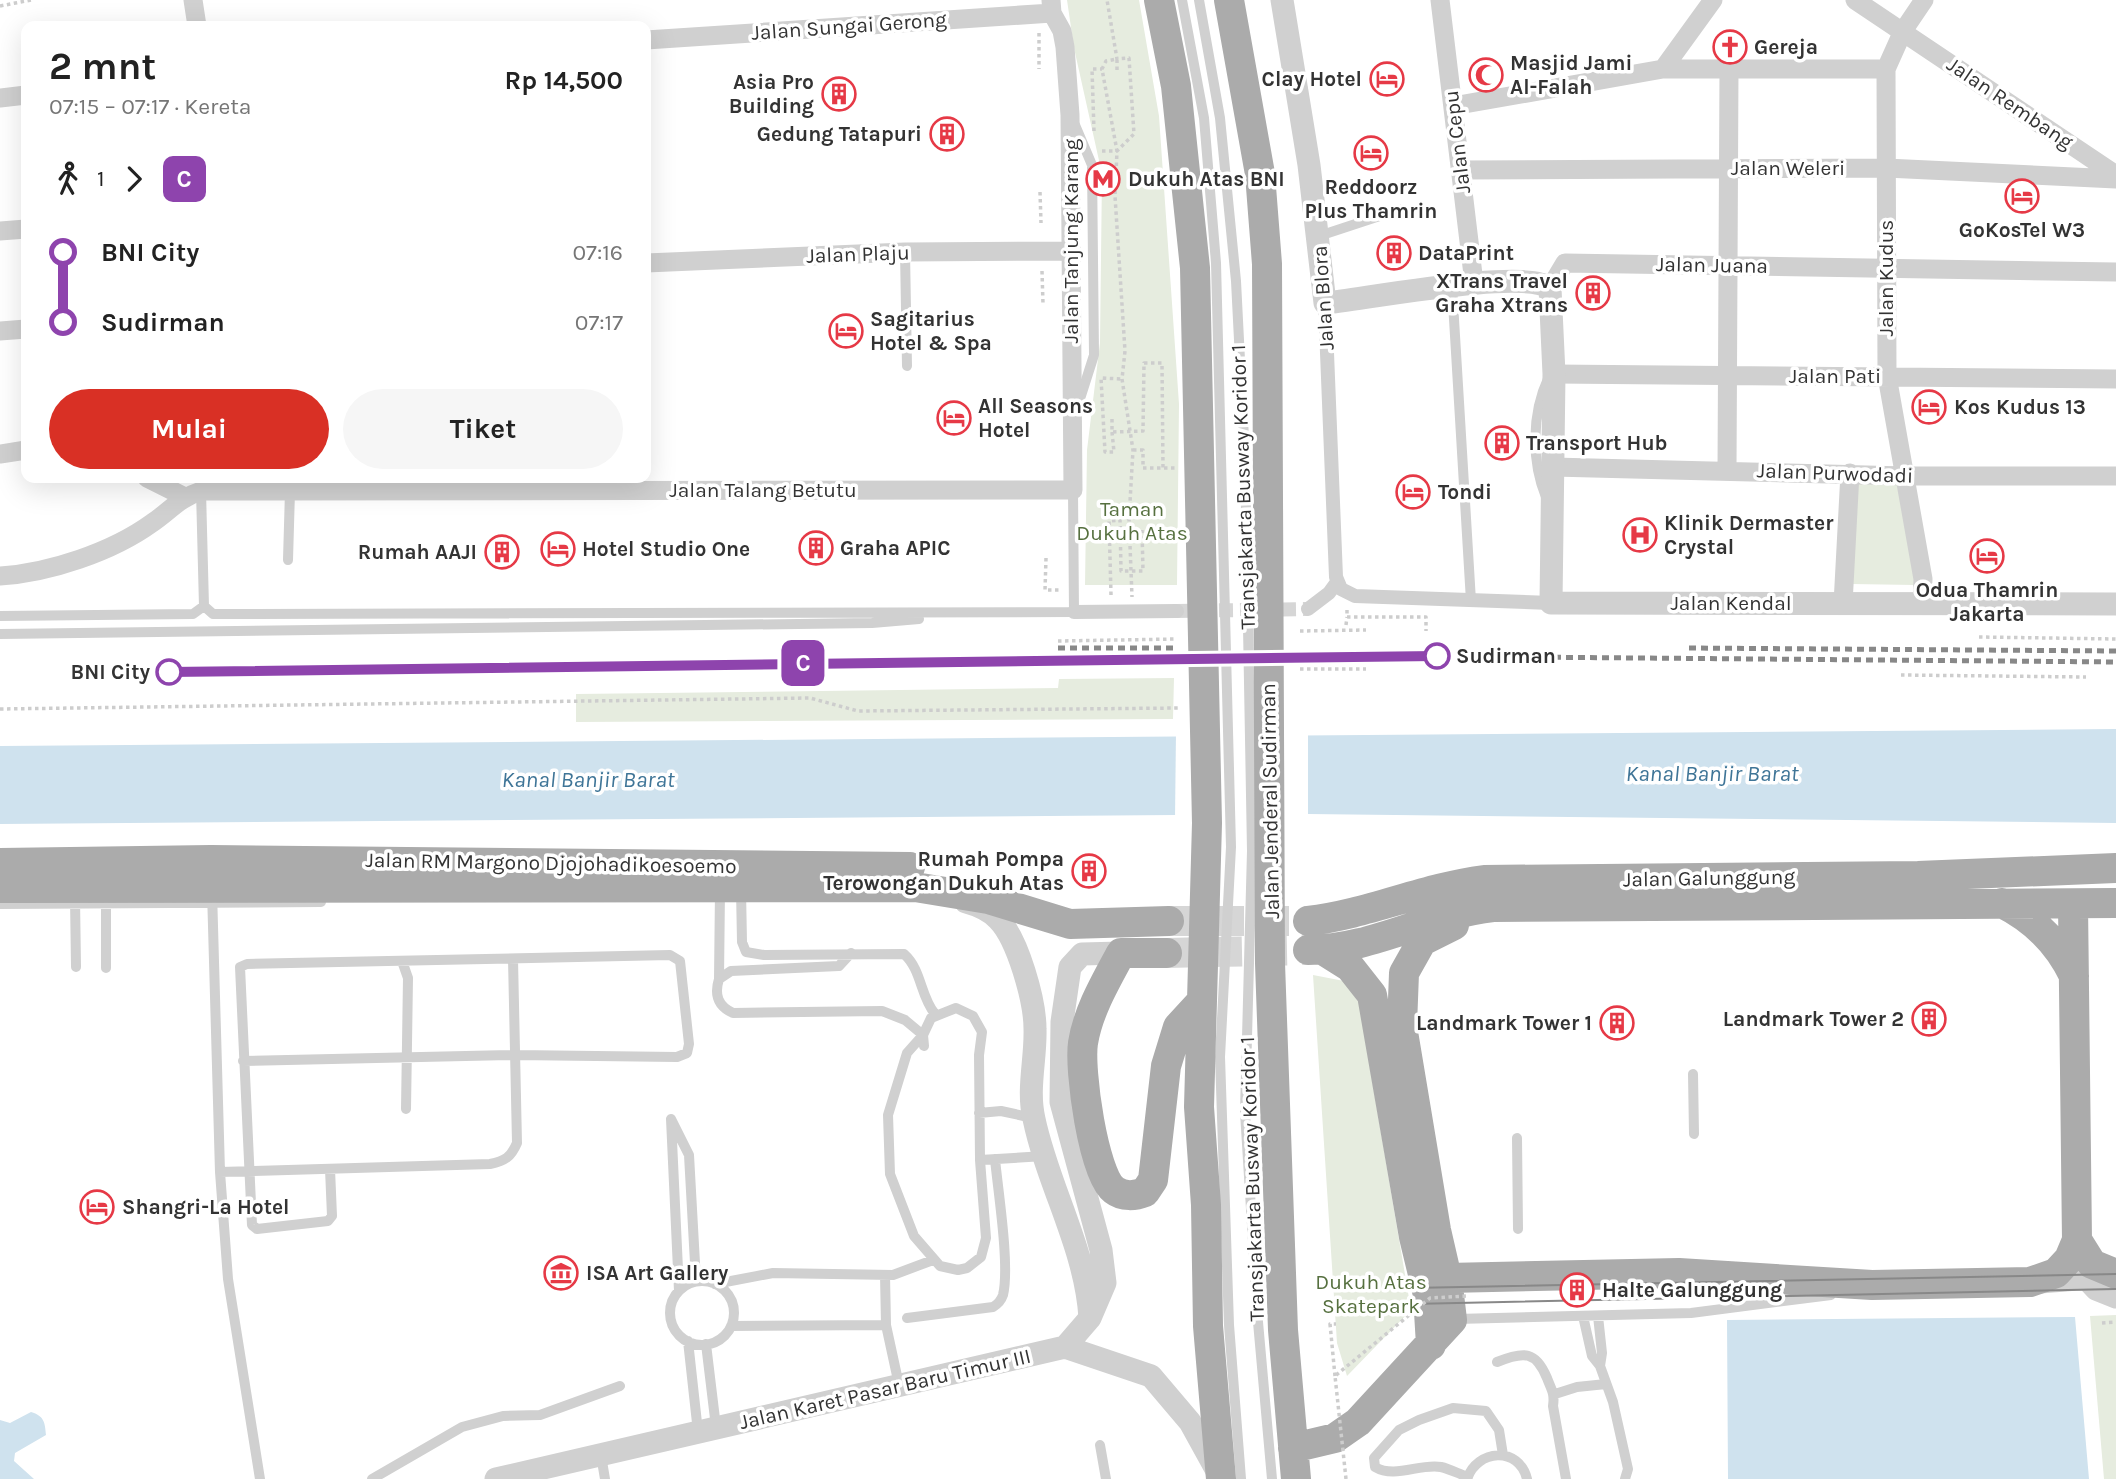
<!DOCTYPE html>
<html lang="id">
<meta charset="utf-8">
<style>
body{margin:0;font-family:Karla,sans-serif;background:#f6f6f6;color:#222;height:100vh;display:flex;flex-direction:column;font-size:26px;white-space:nowrap}
*{box-sizing:border-box;margin:0}
p{font-size:23px;color:#767676}
.icon{flex:none;width:38px;height:38px;fill:none;stroke:currentColor;stroke-width:2;stroke-linecap:round;stroke-linejoin:round}
.map{position:relative;flex:1;overflow:hidden}
.drawer{position:absolute;left:21px;top:21px;width:630px;height:462px;display:flex;flex-direction:column;background:#fff;border-radius:14px;box-shadow:0 7px 28px #0002}
.drawer>*{flex:none}
.badge{padding:0 14px;border-radius:10px;font-size:24px;line-height:46px}
.map>.badge{position:absolute;translate:-50% -50%;box-shadow:0 0 0 4px #fff}
.legs{display:flex;align-items:center;gap:10px;height:77px;padding:0 28px;font-size:23px}
.legs p{margin-inline-start:auto}
.headline{display:flex;align-items:center;justify-content:space-between;height:119px;padding:0 28px}
h1{font-size:38px;font-weight:700;line-height:52px}
.button{display:flex;gap:14px;margin-top:auto;padding:14px 28px}
.button a{flex:1;height:80px;border-radius:42px;background:#d93025;color:#fff;font-size:28px;font-weight:700;line-height:80px;text-align:center}
.button a+a{background:#f6f6f6;color:#222}
ul{padding:0 28px;list-style:none}
li{display:flex;align-items:center;gap:24px;height:70px;font-size:26px}
li i{display:grid;place-items:center;width:10px;height:100%;margin:0 9px;background:currentColor}
li i::after{content:'';width:18px;height:18px;margin:-9px;border:5px solid;border-radius:50%;background:#fff}
li p{margin-inline-start:auto}
li:first-child i{background:linear-gradient(#0000 50%,currentColor 0)}
li:last-child i{background:linear-gradient(currentColor 50%,#0000 0)}
.map>svg:first-child{display:block}
.green{fill:#e6ecdf}
.water{fill:#cfe2ee}
.pier{fill:#fff}
.lines{fill:none;stroke-linecap:round;stroke-linejoin:round}
.pedestrian-tunnel{stroke:#d6d6d6;stroke-width:14;stroke-dasharray:14 7;stroke-linecap:butt}
.primary-tunnel{stroke:#d6d6d6;stroke-width:30;stroke-dasharray:30 15;stroke-linecap:butt}
.path{stroke:#cdcdcd;stroke-width:3.5;stroke-dasharray:3.5 3.5;stroke-linecap:butt}
.service{stroke:#d0d0d0;stroke-width:10}
.pedestrian{stroke:#d0d0d0;stroke-width:14}
.minor{stroke:#d0d0d0;stroke-width:19}
.tertiary{stroke:#d0d0d0;stroke-width:23}
.primary{stroke:#ababab;stroke-width:30}
.tram{stroke:#888;stroke-width:2}
.rail{stroke:#888;stroke-width:5;stroke-dasharray:7 5;stroke-linecap:butt}
.path-bridge{stroke:#cdcdcd;stroke-width:3.5;stroke-dasharray:3.5 3.5;stroke-linecap:butt}
.line-1-casing{stroke:#fff;stroke-width:16}
.line-1{stroke:#8e44ad;stroke-width:10}
.stop-1-dot{fill:#fff;stroke:#8e44ad;stroke-width:3.5}
.labels{text-anchor:middle;dominant-baseline:central;stroke-width:7;stroke-linejoin:round;paint-order:stroke}
.street-label{font-size:21px;fill:#333;stroke:#fff}
.poi-label{font-size:21px;font-weight:bold;fill:#333;stroke:#fff;text-anchor:start}
.park-label{font-size:21px;fill:#56703f;stroke:#fff}
.stop-label{font-size:21px;font-weight:bold;fill:#333;stroke:#fff;text-anchor:start}
.water-label{font-size:23px;font-style:italic;fill:#3f7597;stroke:#fff}
</style>
<div class="map">
<svg width="2116" height="1479" viewBox="0 0 2116 1479">
<rect width="100%" height="100%" fill="#fff"/>
<path class="green" d="M 1067,0 L 1139,0 L 1159,116 L 1179,404 L 1177,585 L 1085,585 L 1087,450 L 1100,343 L 1102,174 L 1074,48 Z
M 1854,481 L 1900,482 L 1915,585 L 1851,584 Z
M 1174,678 L 1173,719 L 576,722 L 576,694 L 1058,688 L 1059,679 Z
M 1313,975 L 1344,981 L 1359,1003 L 1411,1310 L 1347,1376 L 1337,1343 Z
M 2116,1315 L 2116,1479 L 2104,1479 L 2090,1316 Z"/>
<path class="water" d="M 2116,729 L 2116,823 L 1308,814 L 0,824 L 0,746 Z
M 2075,1317 L 2089,1479 L 1728,1479 L 1727,1320 Z
M 31,1412 C 44,1416 45,1422 46,1435 L 15,1453 L 14,1461 L 34,1479 L 0,1479 L 0,1420 L 10,1423 Z"/>
<path class="pier" d="M 1308,730 L 1308,818 L 1175,819 L 1176,732 Z"/>
<g class="lines">
<path class="pedestrian-tunnel" d="M 1177,611 L 1308,609"/>
<path class="primary-tunnel" d="M 1169,921 L 1308,921
M 1167,953 L 1308,950"/>
<path class="path" d="M 0,6 L 31,0
M 1039,33 L 1039,69
M 1117,70 L 1117,59 L 1106,61 L 1102,69 L 1117,151 L 1115,196 L 1125,351 L 1122,379 L 1133,450 L 1129,519 L 1132,597
M 1094,131 L 1092,69 L 1102,69
M 1102,151 L 1117,151 L 1134,134 L 1129,58 L 1117,59 L 1107,0
M 1040,192 L 1041,223
M 1042,271 L 1043,304
M 1112,419 L 1112,432 L 1143,431 L 1144,363 L 1162,363 L 1163,468
M 1112,432 L 1114,452 L 1105,452 L 1101,378 L 1122,379
M 1133,450 L 1143,450 L 1143,468 L 1176,468
M 1046,558 L 1045,590 L 1060,590
M 1111,595 L 1109,521 L 1120,520 L 1121,571 L 1143,571 L 1142,530
M 1347,610 L 1347,617 L 1426,617 L 1426,631
M 1346,625 L 1347,617
M 1300,631 L 1366,630
M 1979,637 L 2116,639
M 1058,641 L 1177,639
M 1300,669 L 1366,669
M 1901,675 L 2086,677
M 0,709 L 810,698 L 858,711 L 1179,708
M 2102,1323 L 2116,1322
M 1335,1376 L 1330,1324 L 1336,1324"/>
<path class="service" d="M 1182,0 L 1204,118 L 1216,263 L 1231,847 L 1220,1057 L 1229,1325 L 1241,1479
M 1199,0 L 1220,118 L 1236,281 L 1245,458 L 1252,851 L 1245,1112 L 1258,1322 L 1272,1479
M 1075,125 L 1092,165 L 1094,355 L 1079,402
M 1319,236 L 1401,209
M 905,252 L 907,366
M 1452,286 L 1471,601
M 201,491 L 204,606
M 1546,497 C 1531,461 1532,413 1548,379
M 288,560 L 290,491
M 204,606 L 213,614 L 1074,612 L 1073,490
M 0,616 L 193,614 L 204,606
M 0,634 L 872,623 L 919,619
M 741,890 L 742,942 L 746,952 L 764,955 L 904,954 C 922,970 920,996 935,1014
M 212,891 L 220,1172 L 228,1279 L 260,1479
M 75,898 L 76,967
M 106,900 L 106,968
M 0,904 L 321,902
M 851,953 L 839,966 L 731,971 L 719,979 C 714,995 718,1006 733,1013 L 882,1011 L 905,1020 L 923,1035 L 907,1053 L 888,1115 L 890,1174 L 914,1236 L 940,1266 L 958,1270 L 967,1268 L 981,1257 L 986,1238 L 980,1160 L 979,1055 L 982,1032 L 973,1016 L 956,1008 L 931,1018 L 923,1035 L 924,1046
M 402,961 L 408,978 L 406,1109
M 719,979 L 720,890
M 243,1061 L 515,1055 L 677,1057 L 687,1053 L 689,1044 L 680,961 L 670,955 L 247,964 L 240,967 L 252,1225 L 257,1229 L 328,1221 L 332,1216 L 330,1169
M 1693,1074 L 1694,1134
M 979,1113 L 1001,1111 L 1033,1118
M 671,1119 L 679,1291
M 671,1119 L 689,1155 L 696,1281
M 1517,1138 L 1518,1229
M 980,1160 L 1045,1156
M 220,1172 L 490,1164 C 505,1161 511,1157 517,1143 L 513,959
M 885,1275 L 886,1325 L 899,1385
M670 1313a32 32 0 1 1 64 0a32 32 0 1 1-64 0Z
M 715,1284 L 773,1273 L 893,1275 L 933,1260
M 1583,1316 L 1592,1356 L 1600,1366 L 1613,1402 L 1628,1469 L 1625,1479
M 1598,1316 L 1602,1353 L 1600,1366
M 907,1318 L 993,1307 C 998,1304 1001,1301 1003,1295 C 1010,1266 998,1191 995,1159
M 1456,1319 L 1691,1313 L 1831,1295
M 731,1326 L 886,1325
M 688,1341 L 698,1432
M 706,1344 L 716,1427
M 1497,1362 C 1524,1351 1536,1351 1547,1378 C 1551,1389 1555,1393 1553,1406 L 1566,1479
M 1555,1394 L 1577,1387 L 1606,1384
M 1100,1445 L 1106,1479
M 601,1455 L 605,1479
M 1468,1477 C 1459,1474 1450,1469 1441,1467 C 1420,1463 1395,1479 1375,1467 L 1374,1458 L 1399,1430 L 1419,1420 L 1453,1408 L 1486,1411 L 1499,1430 L 1503,1455
M 372,1479 L 462,1427 L 503,1416 L 540,1415 L 620,1386
M 1467,1479 C 1477,1449 1519,1446 1527,1479"/>
<path class="pedestrian" d="M 1325,303 L 1336,577 L 1341,589 L 1355,596 L 1551,603
M 1308,609 L 1329,593 L 1337,582
M 1074,612 L 1177,611"/>
<path class="minor" d="M 193,0 L 197,26
M 1440,0 L 1474,283
M 1855,0 L 2116,175
M 646,40 L 1052,13
M 1663,69 L 1713,0
M 0,98 L 26,95
M 1453,106 L 1663,69 L 1886,69
M 1460,170 L 1886,168 L 2116,179
M 0,231 L 26,229
M 646,263 L 905,252 L 1071,251
M 1550,288 L 1565,263 L 2116,272
M 0,331 L 26,329
M 1554,374 L 2116,379
M 0,454 L 26,450
M 1553,467 L 1906,476 L 2116,476
M 1727,471 L 1729,69
M 147,478 L 183,496
M 0,576 C 49,573 112,552 152,523 C 170,511 179,498 201,491 L 1073,490 L 1070,115 L 1065,47 L 1062,31 L 1052,13 L 1051,0
M 1843,604 L 1850,473
M 1922,604 L 1923,579 L 1887,376 L 1886,69 L 1903,31 L 1924,0"/>
<path class="tertiary" d="M 1282,0 L 1309,165 L 1325,303 C 1365,299 1525,268 1550,288 L 1554,374 L 1551,603 L 2116,604
M 966,902 C 977,905 990,911 998,919 C 1018,939 1035,1001 1035,1029 C 1036,1059 1027,1089 1034,1119 C 1048,1186 1086,1249 1090,1318
M 2082,1274 L 2096,1289 L 2116,1297
M 2040,1282 L 2116,1276
M 1065,1347 L 1090,1318 L 1105,1283 L 1101,1250 L 1061,1102 L 1062,1022 L 1070,967 L 1082,954 L 1121,953
M 496,1479 L 1065,1347 L 1151,1376 L 1190,1422 L 1217,1471"/>
<path class="primary" d="M 1159,0 L 1176,86 L 1195,268 L 1207,823 L 1199,1107 L 1206,1205 L 1208,1326 L 1221,1479
M 1229,0 L 1260,174 L 1267,264 L 1270,963 L 1283,1330 L 1296,1479
M 0,863 L 211,860 L 910,867
M 0,888 L 915,887 L 988,899 L 1070,924 L 1169,921
M 2002,903 C 2034,919 2059,944 2074,976
M 1308,921 C 1368,914 1423,888 1484,880 L 1918,876 L 2116,868
M 1308,950 C 1372,950 1429,914 1493,907 L 2116,903
M 1323,950 L 1350,967 L 1372,995 L 1414,1237 L 1428,1295 L 1431,1345
M 1167,953 L 1121,953 C 1106,981 1088,1011 1083,1043 C 1079,1069 1093,1174 1114,1190 C 1123,1197 1135,1196 1145,1192 L 1153,1180 L 1166,1066 L 1178,1027 L 1201,1002
M 2077,1240 L 2092,1264 L 2116,1274
M 1426,1284 L 1447,1278 L 1679,1273 L 1872,1285 L 2030,1282 L 2056,1273 L 2069,1259 L 2077,1240 L 2073,904
M 1293,1448 L 1335,1438 L 1358,1422 L 1452,1320 L 1447,1278 L 1436,1230 L 1402,1026 L 1404,973 L 1422,941 L 1454,925"/>
<path class="tram" d="M 1410,1288 L 2116,1274
M 1411,1304 L 2116,1289"/>
<path class="rail" d="M 1058,648 L 1177,648
M 1689,648 L 2116,651
M 1308,656 L 1366,656
M 1518,657 L 2116,662
M 1058,660 L 1177,658"/>
<path class="path-bridge" d="M 1346,1479 L 1335,1376 L 1430,1298 L 1467,1296"/>
</g>
<g class="lines">
<defs>
<path id="line-1" d="M 169,672 L 1437,656"/>
</defs>
<use href="#line-1" class="line-1-casing"/>
<use href="#line-1" class="line-1"/>
</g>
<defs>
<symbol id="church-ring" viewBox="-11 -11 22 22"><circle r="9.5" fill="#fff" stroke="#e63946" stroke-width="1.5"/><path d="M-1.2-6h2.4v3.5h3.3v2.4h-3.3V6h-2.4V-.1h-3.3v-2.4h3.3Z" fill="#e63946"/></symbol>
<symbol id="mosque-ring" viewBox="-11 -11 22 22"><circle r="9.5" fill="#fff" stroke="#e63946" stroke-width="1.5"/><path d="M3.5-4.9A6 6 0 1 0 3.5 4.9A5 5 0 1 1 3.5-4.9Z" fill="#e63946"/></symbol>
<symbol id="hotel-ring" viewBox="-11 -11 22 22"><circle r="9.5" fill="#fff" stroke="#e63946" stroke-width="1.5"/><path d="M-6-4.5h1.5V1H6V5H4.5V3h-9V5H-6ZM-4 0a1.8 1.8 0 1 1 3.6 0ZM.5 0V-2.5h3Q6-2.5 6 0Z" fill="#e63946"/></symbol>
<symbol id="building-ring" viewBox="-11 -11 22 22"><circle r="9.5" fill="#fff" stroke="#e63946" stroke-width="1.5"/><path d="M-4-6H4V6H1V3H-1V6H-4ZM-2.5-4.3h1.7v1.8h-1.7ZM.8-4.3h1.7v1.8H.8ZM-2.5-1h1.7V.8h-1.7ZM.8-1h1.7V.8H.8Z" fill="#e63946"/></symbol>
<symbol id="metro-ring" viewBox="-11 -11 22 22"><circle r="9.5" fill="#fff" stroke="#e63946" stroke-width="1.5"/><path d="M-5.5 5V-5H-3L0 0L3-5H5.5V5H3V-.5L0 4L-3-.5V5Z" fill="#e63946"/></symbol>
<symbol id="hospital-ring" viewBox="-11 -11 22 22"><circle r="9.5" fill="#fff" stroke="#e63946" stroke-width="1.5"/><path d="M-5-5h3v3.5h4V-5h3V5h-3V1.5h-4V5h-3Z" fill="#e63946"/></symbol>
<symbol id="museum-ring" viewBox="-11 -11 22 22"><circle r="9.5" fill="#fff" stroke="#e63946" stroke-width="1.5"/><path d="M0-6L6-3V-2H-6V-3ZM-5-1h2V3h-2ZM-1-1h2V3h-2ZM3-1h2V3H3ZM-6 4H6V6H-6Z" fill="#e63946"/></symbol>
</defs>
<g fill-rule="evenodd">
<use href="#church-ring" x="1711" y="28" width="38" height="38"/>
<use href="#mosque-ring" x="1467" y="56" width="38" height="38"/>
<use href="#hotel-ring" x="1368" y="60" width="38" height="38"/>
<use href="#building-ring" x="820" y="75" width="38" height="38"/>
<use href="#building-ring" x="928" y="115" width="38" height="38"/>
<use href="#hotel-ring" x="1352" y="134" width="38" height="38"/>
<use href="#metro-ring" x="1084" y="160" width="38" height="38"/>
<use href="#hotel-ring" x="2003" y="177" width="38" height="38"/>
<use href="#building-ring" x="1375" y="234" width="38" height="38"/>
<use href="#building-ring" x="1574" y="274" width="38" height="38"/>
<use href="#hotel-ring" x="827" y="312" width="38" height="38"/>
<use href="#hotel-ring" x="1910" y="388" width="38" height="38"/>
<use href="#hotel-ring" x="935" y="399" width="38" height="38"/>
<use href="#building-ring" x="1483" y="424" width="38" height="38"/>
<use href="#hotel-ring" x="1394" y="473" width="38" height="38"/>
<use href="#hospital-ring" x="1621" y="516" width="38" height="38"/>
<use href="#building-ring" x="797" y="529" width="38" height="38"/>
<use href="#hotel-ring" x="539" y="530" width="38" height="38"/>
<use href="#building-ring" x="483" y="533" width="38" height="38"/>
<use href="#hotel-ring" x="1968" y="537" width="38" height="38"/>
<use href="#building-ring" x="1070" y="852" width="38" height="38"/>
<use href="#building-ring" x="1910" y="1000" width="38" height="38"/>
<use href="#building-ring" x="1598" y="1004" width="38" height="38"/>
<use href="#hotel-ring" x="78" y="1188" width="38" height="38"/>
<use href="#museum-ring" x="542" y="1254" width="38" height="38"/>
<use href="#building-ring" x="1558" y="1271" width="38" height="38"/>
</g>
<g class="stop-1-dot">
<circle cx="1437" cy="656" r="12"/>
<circle cx="169" cy="672" r="12"/>
</g>
<g class="labels">
<g class="street-label">
<text transform="translate(849 26) rotate(-4)">Jalan Sungai Gerong</text>
<text transform="translate(2010 103) rotate(34)">Jalan Rembang</text>
<text transform="translate(1457 142) rotate(-97)">Jalan Cepu</text>
<text x="1788" y="168">Jalan Weleri</text>
<text transform="translate(1071 241) rotate(-90)">Jalan Tanjung Karang</text>
<text transform="translate(858 254) rotate(-2)">Jalan Plaju</text>
<text transform="translate(1712 265) rotate(1)">Jalan Juana</text>
<text transform="translate(1886 278) rotate(-90)">Jalan Kudus</text>
<text transform="translate(1323 298) rotate(-94)">Jalan Blora</text>
<text x="1835" y="376">Jalan Pati</text>
<text transform="translate(1835 473) rotate(2)">Jalan Purwodadi</text>
<text transform="translate(1243 487) rotate(-92)">Transjakarta Busway Koridor 1</text>
<text x="763" y="490">Jalan Talang Betutu</text>
<text x="1731" y="603">Jalan Kendal</text>
<text transform="translate(1270 801) rotate(-91)">Jalan Jenderal Sudirman</text>
<text transform="translate(551 863) rotate(1)">Jalan RM Margono Djojohadikoesoemo</text>
<text transform="translate(1709 878) rotate(-1)">Jalan Galunggung</text>
<text transform="translate(1252 1179) rotate(-92)">Transjakarta Busway Koridor 1</text>
<text transform="translate(885 1389) rotate(-13)">Jalan Karet Pasar Baru Timur III</text>
</g>
<g class="poi-label">
<text x="1754" y="47">Gereja</text>
<text x="1510" y="63">Masjid Jami<tspan x="1510" dy="24">Al-Falah</tspan></text>
<text x="1362" y="79" text-anchor="end">Clay Hotel</text>
<text x="814" y="82" text-anchor="end">Asia Pro<tspan x="814" dy="24">Building</tspan></text>
<text x="922" y="134" text-anchor="end">Gedung Tatapuri</text>
<text x="1128" y="179">Dukuh Atas BNI</text>
<text x="1371" y="187" text-anchor="middle">Reddoorz<tspan x="1371" dy="24">Plus Thamrin</tspan></text>
<text x="2022" y="230" text-anchor="middle">GoKosTel W3</text>
<text x="1418" y="253">DataPrint</text>
<text x="1568" y="281" text-anchor="end">XTrans Travel<tspan x="1568" dy="24">Graha Xtrans</tspan></text>
<text x="870" y="319">Sagitarius<tspan x="870" dy="24">Hotel &amp; Spa</tspan></text>
<text x="978" y="406">All Seasons<tspan x="978" dy="24">Hotel</tspan></text>
<text x="1954" y="407">Kos Kudus 13</text>
<text x="1526" y="443">Transport Hub</text>
<text x="1438" y="492">Tondi</text>
<text x="1664" y="523">Klinik Dermaster<tspan x="1664" dy="24">Crystal</tspan></text>
<text x="840" y="548">Graha APIC</text>
<text x="582" y="549">Hotel Studio One</text>
<text x="477" y="552" text-anchor="end">Rumah AAJI</text>
<text x="1987" y="590" text-anchor="middle">Odua Thamrin<tspan x="1987" dy="24">Jakarta</tspan></text>
<text x="1064" y="859" text-anchor="end">Rumah Pompa<tspan x="1064" dy="24">Terowongan Dukuh Atas</tspan></text>
<text x="1904" y="1019" text-anchor="end">Landmark Tower 2</text>
<text x="1592" y="1023" text-anchor="end">Landmark Tower 1</text>
<text x="122" y="1207">Shangri-La Hotel</text>
<text x="586" y="1273">ISA Art Gallery</text>
<text x="1602" y="1290">Halte Galunggung</text>
</g>
<g class="park-label">
<text x="1132" y="509">Taman<tspan x="1132" dy="24">Dukuh Atas</tspan></text>
<text x="1371" y="1282">Dukuh Atas<tspan x="1371" dy="24">Skatepark</tspan></text>
</g>
<g class="stop-label">
<text x="1456" y="656">Sudirman</text>
<text x="150" y="672" text-anchor="end">BNI City</text>
</g>
<g class="water-label">
<text x="1712" y="773">Kanal Banjir Barat</text>
<text x="588" y="779">Kanal Banjir Barat</text>
</g>
</g>
</svg>
<b class="badge" style="left:803px;top:663px;background:#8e44ad;color:#fff">C</b>
<section class="drawer">
<div class="headline"><div><h1>2 mnt</h1><p>07:15 – 07:17 · Kereta</p></div><b>Rp 14,500</b></div>
<div class="legs"><svg class="icon" aria-label="walk" viewBox="0 0 24 24"><circle cx="13" cy="4" r="2"/><path d="M13 8l-2 6 4 7M11 14l-3 7M7 12l3-4h3l4 4"/></svg>1<svg class="icon" aria-label="forward" viewBox="0 0 24 24"><path d="M9 5l7 7-7 7"/></svg><b class="badge" style="background:#8e44ad;color:#fff">C</b></div>
<ul>
<li><i style="color:#8e44ad"></i><b>BNI City</b><p>07:16</p></li>
<li><i style="color:#8e44ad"></i><b>Sudirman</b><p>07:17</p></li>
</ul>
<div class="button"><a>Mulai</a><a>Tiket</a></div>
</section>
</div>
